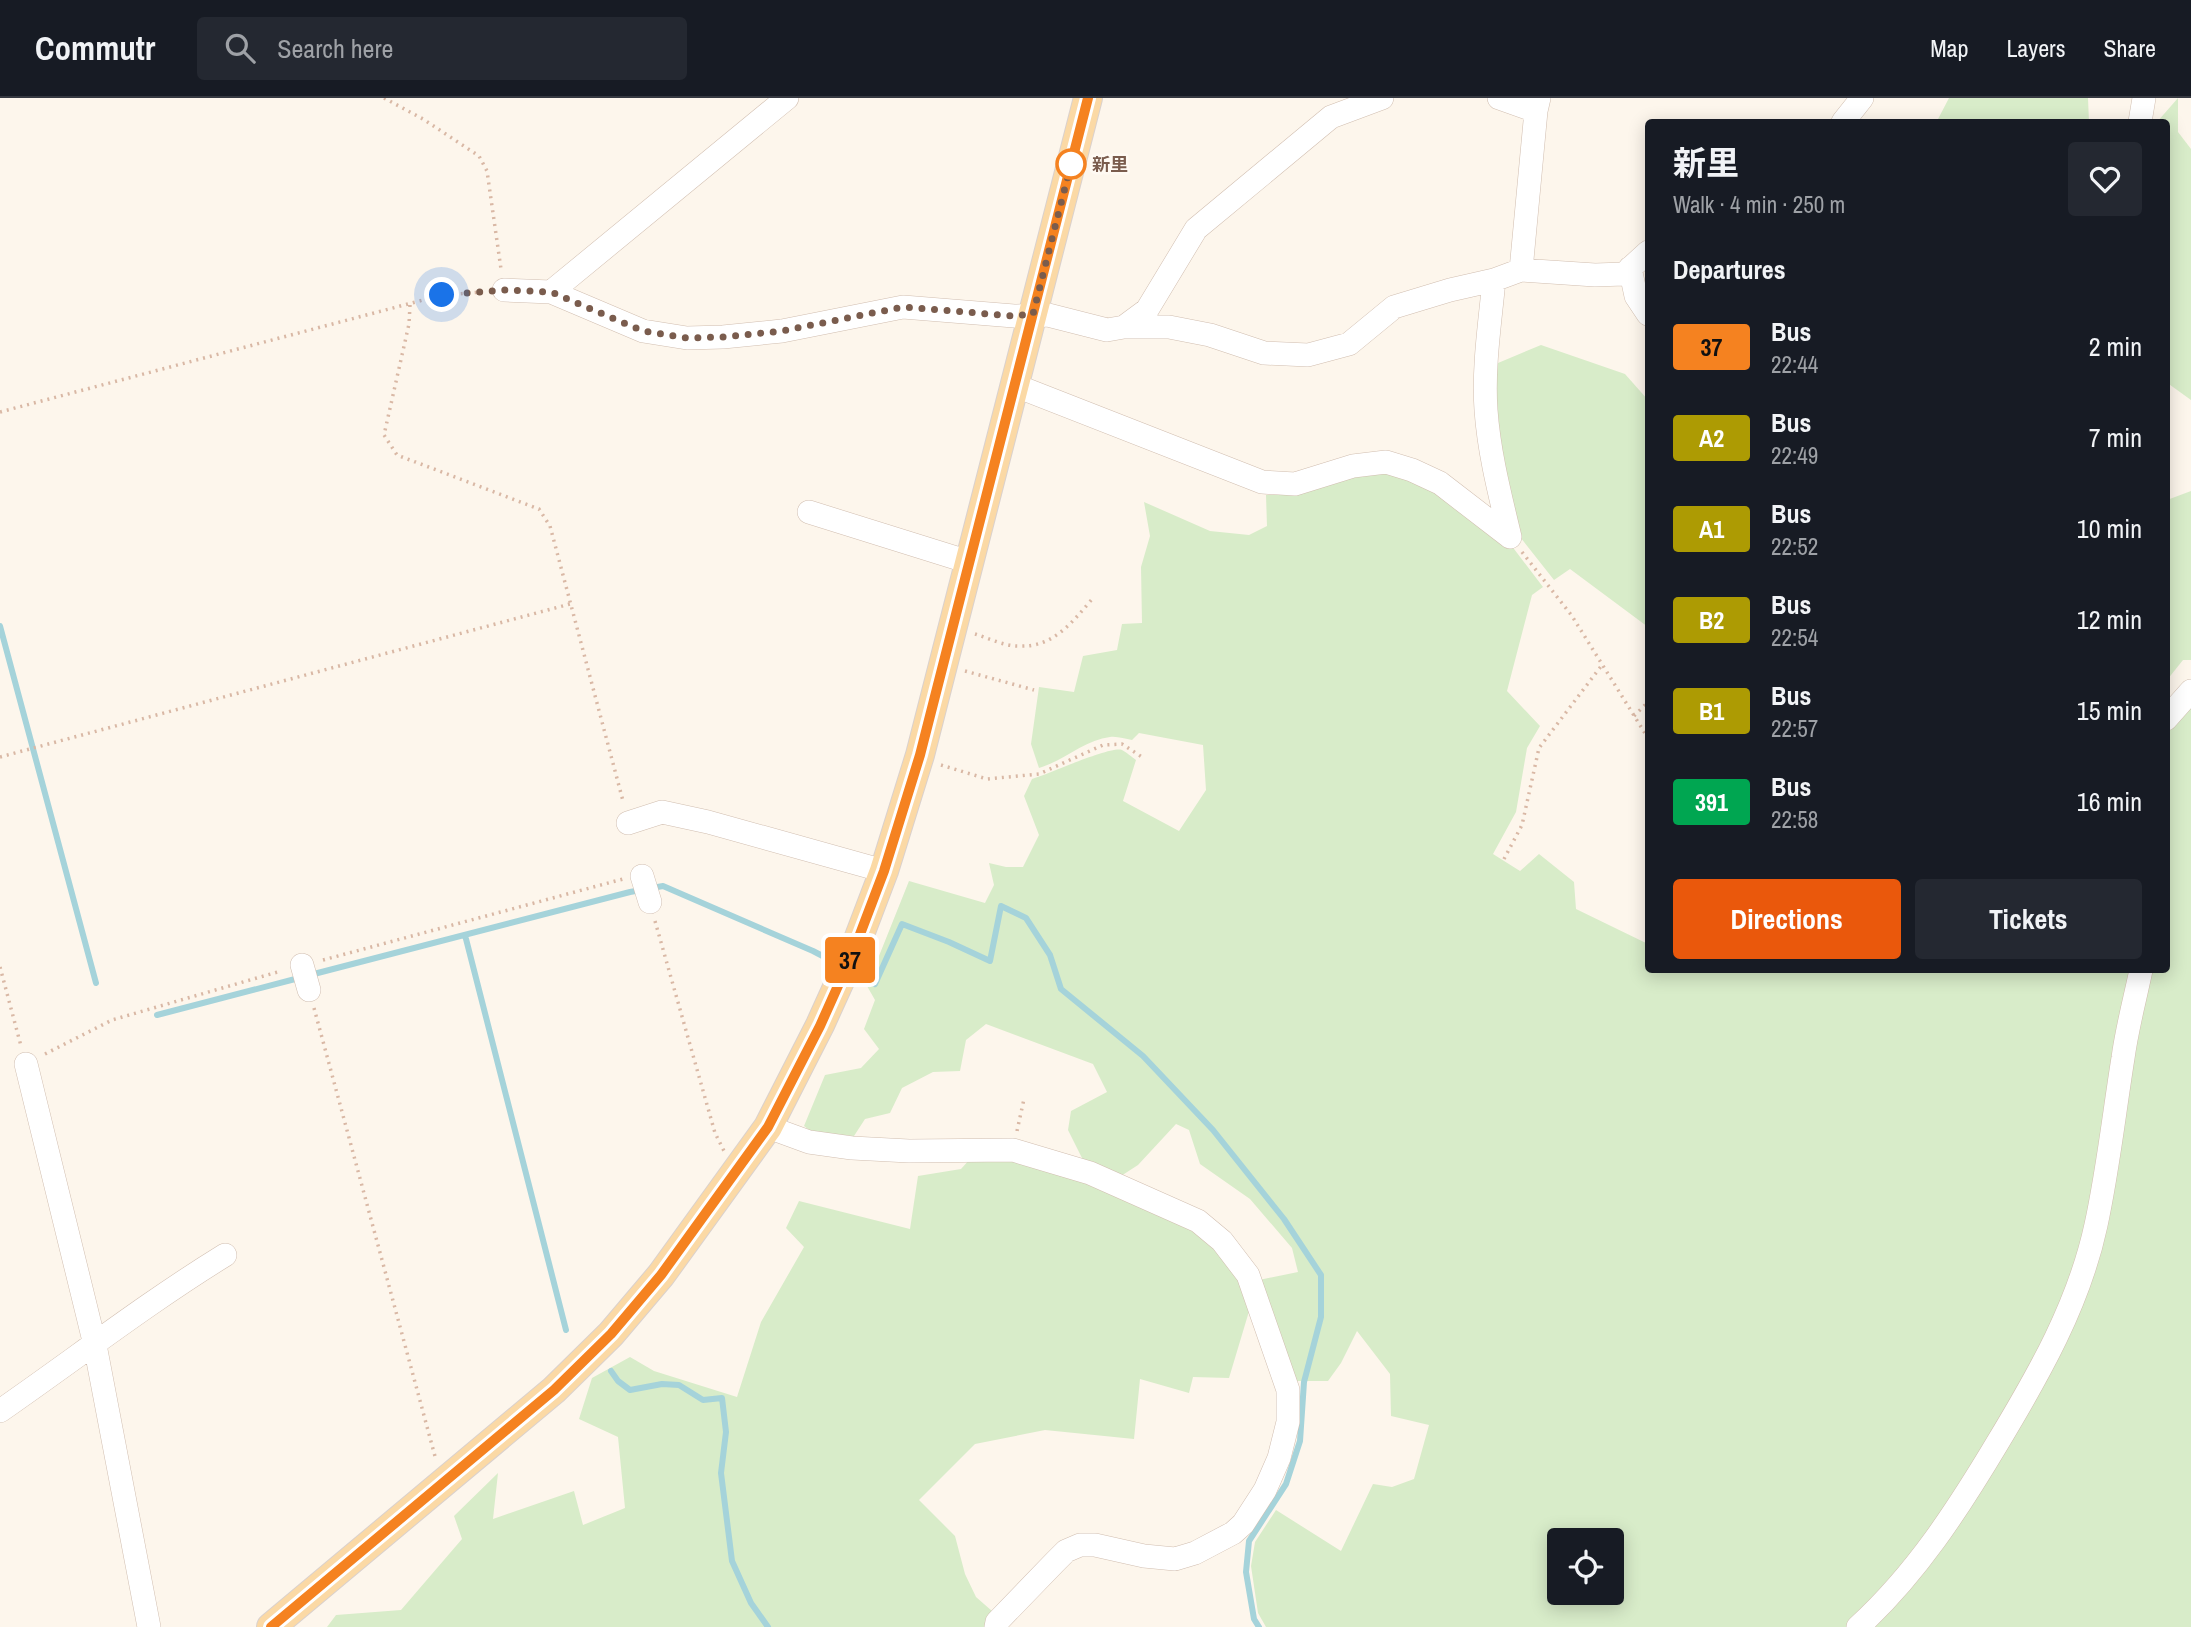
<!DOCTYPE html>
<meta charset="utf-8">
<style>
body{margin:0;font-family:"Archivo Narrow","Noto Sans JP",sans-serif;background:#242831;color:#f1f3f6;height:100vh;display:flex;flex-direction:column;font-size:26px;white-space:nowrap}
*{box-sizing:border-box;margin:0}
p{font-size:23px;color:#9ea1a6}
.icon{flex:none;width:38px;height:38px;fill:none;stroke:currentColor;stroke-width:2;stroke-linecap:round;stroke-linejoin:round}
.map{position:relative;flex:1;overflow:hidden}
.side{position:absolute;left:1645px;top:21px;width:525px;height:854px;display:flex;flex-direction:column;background:#171b24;border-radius:7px;box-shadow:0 4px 18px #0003}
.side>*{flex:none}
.badge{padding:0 14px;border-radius:5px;font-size:24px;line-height:46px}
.tools{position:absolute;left:1547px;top:1430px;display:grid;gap:14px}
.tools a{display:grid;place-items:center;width:77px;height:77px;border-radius:7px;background:#171b24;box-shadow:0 4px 18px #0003;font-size:35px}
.you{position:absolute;width:35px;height:35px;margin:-18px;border:5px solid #fff;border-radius:50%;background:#1a73e8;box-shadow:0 0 0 10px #1a73e833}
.map>.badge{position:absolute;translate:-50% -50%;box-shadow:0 0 0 4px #fff}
h2{padding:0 28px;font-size:26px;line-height:63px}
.round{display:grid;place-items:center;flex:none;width:74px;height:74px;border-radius:7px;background:#242831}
.head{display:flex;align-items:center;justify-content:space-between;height:119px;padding:0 28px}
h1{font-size:33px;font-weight:700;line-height:52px}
.button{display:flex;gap:14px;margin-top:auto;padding:14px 28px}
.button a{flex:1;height:80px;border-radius:7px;background:#ea580c;color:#fff;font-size:28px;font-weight:700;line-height:80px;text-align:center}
.button a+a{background:#242831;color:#f1f3f6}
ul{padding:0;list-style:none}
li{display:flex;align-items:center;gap:21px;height:91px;padding:0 28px}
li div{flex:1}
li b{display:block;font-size:26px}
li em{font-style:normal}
li .badge{min-width:77px;font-weight:700;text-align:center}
header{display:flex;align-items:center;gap:42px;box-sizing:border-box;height:98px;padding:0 35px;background:#171b24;border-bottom:2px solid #363941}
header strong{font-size:33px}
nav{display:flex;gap:38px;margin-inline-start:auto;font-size:24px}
.search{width:490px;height:63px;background:#242831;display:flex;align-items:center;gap:18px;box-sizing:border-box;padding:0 24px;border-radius:7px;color:#9ea1a6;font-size:26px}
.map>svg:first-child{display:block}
.green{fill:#d8ecc9;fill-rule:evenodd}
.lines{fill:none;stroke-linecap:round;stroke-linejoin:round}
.stream{stroke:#a5d3da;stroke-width:6}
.minor-casing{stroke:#d1beb0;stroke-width:24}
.major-casing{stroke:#dad1cd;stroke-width:30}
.path{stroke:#d9b8a5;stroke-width:3.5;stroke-dasharray:2 5;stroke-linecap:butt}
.minor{stroke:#fff;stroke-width:23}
.major{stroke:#fbd9a5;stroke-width:28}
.line-casing{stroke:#fff;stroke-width:16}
.line{stroke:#f58220;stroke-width:10}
.walk{stroke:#7a5c4d;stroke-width:7;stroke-dasharray:0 12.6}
.stop-dot{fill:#fff;stroke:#f58220;stroke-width:3.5}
.labels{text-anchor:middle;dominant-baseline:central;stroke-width:5;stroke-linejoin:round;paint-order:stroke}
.stop-label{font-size:18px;font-weight:bold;fill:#7a5c4d;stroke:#fffaf3;text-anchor:start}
</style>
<header>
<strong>Commutr</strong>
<div class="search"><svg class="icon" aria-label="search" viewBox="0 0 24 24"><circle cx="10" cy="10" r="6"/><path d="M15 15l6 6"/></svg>Search here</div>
<nav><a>Map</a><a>Layers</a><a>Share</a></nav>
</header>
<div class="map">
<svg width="2191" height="1529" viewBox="0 0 2191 1529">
<rect width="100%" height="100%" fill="#fdf6ec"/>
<path class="green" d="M 1949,0 L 2088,0 L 2089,24 L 1939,24 L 1937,23 Z
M 2178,0 L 2178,34 L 2191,51 L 2191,302 L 2166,284 L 2166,24 L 2157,24 Z
M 1541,247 L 1625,276 L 1648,302 L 1648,529 L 1570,471 L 1554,482 L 1517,435 L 1492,301 L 1498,265 Z
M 1381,371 L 1417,380 L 1508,443 L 1543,489 L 1532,497 L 1507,593 L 1540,628 L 1527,650 L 1516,714 L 1493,756 L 1520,773 L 1539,756 L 1574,784 L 1576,811 L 1648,846 L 1648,872 L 2136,872 L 2094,1093 L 2075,1171 L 2052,1238 L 1953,1409 L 1875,1504 L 1846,1529 L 1266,1529 L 1258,1515 L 1251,1468 L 1255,1444 L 1276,1412 L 1341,1453 L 1373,1386 L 1392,1389 L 1414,1381 L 1429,1327 L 1391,1318 L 1390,1276 L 1357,1233 L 1341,1265 L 1328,1283 L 1296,1283 L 1259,1182 L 1298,1174 L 1292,1150 L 1250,1101 L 1200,1066 L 1189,1032 L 1176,1026 L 1138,1067 L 1121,1078 L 1084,1064 L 1068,1032 L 1071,1013 L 1107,994 L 1093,966 L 986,926 L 966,942 L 960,973 L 933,974 L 902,990 L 890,1015 L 865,1021 L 854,1038 L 813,1035 L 804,1028 L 825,977 L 861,970 L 879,951 L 864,931 L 875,902 L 867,888 L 909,783 L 985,805 L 994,787 L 989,765 L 1006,769 L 1023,769 L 1039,737 L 1024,698 L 1032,681 C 1049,676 1110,648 1122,652 C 1126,654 1132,659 1136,662 L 1123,703 L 1179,733 L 1206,692 L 1203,647 L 1139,635 L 1132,642 C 1125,641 1117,638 1110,639 C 1085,642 1063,663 1039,670 L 1031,646 L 1039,589 L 1074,594 L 1083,558 L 1117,552 L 1122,526 L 1142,525 L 1141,469 L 1150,438 L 1144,404 L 1210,433 L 1249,437 L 1267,428 L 1266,397 L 1298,396 ZM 1559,1442 L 1612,1442 L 1612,1494 L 1559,1494 Z
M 2191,393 L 2191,562 L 2183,562 L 2167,582 L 2167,402 Z
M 2191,605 L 2191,1529 L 1869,1529 L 2024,1320 L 2061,1255 L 2102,1134 L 2148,872 L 2166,872 L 2167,633 Z
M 970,1061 L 1014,1062 L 1091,1083 L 1193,1133 L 1219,1152 L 1243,1183 L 1250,1210 L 1229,1280 L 1193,1279 L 1189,1295 L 1140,1281 L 1134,1341 L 1045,1332 L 975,1346 L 919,1402 L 955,1438 L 965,1476 L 976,1499 L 992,1513 L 985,1529 L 327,1529 L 336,1517 L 401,1512 L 462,1441 L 454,1418 L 498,1375 L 493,1421 L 574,1393 L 583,1427 L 625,1410 L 618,1339 L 579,1321 L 592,1280 L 630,1259 L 654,1273 L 737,1299 L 761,1224 L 804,1149 L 786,1130 L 799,1103 L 910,1131 L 918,1078 L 961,1071 Z"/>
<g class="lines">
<path class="stream" d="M 0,528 L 96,885
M 465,837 L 566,1232
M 851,873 L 875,886 L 902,826 L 949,844 L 990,863 L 1001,808 L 1026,820 L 1050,857 L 1061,891 L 1143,958 L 1213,1032 L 1284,1121 L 1321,1177 L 1321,1219 L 1304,1284 L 1300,1343 L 1286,1386 L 1249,1443 L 1246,1474 L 1254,1521 L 1259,1529
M 310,877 L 630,794 L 663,788 L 813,853 L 838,866
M 157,917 L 299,880
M 611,1273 L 618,1283 L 630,1292 L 662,1286 L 679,1287 L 703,1302 L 722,1300 L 726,1334 L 721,1375 L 732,1463 L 751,1505 L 768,1529"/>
<defs>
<path id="minor" d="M 1499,0 L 1536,13 L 1539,0
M 1843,24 L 1862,0
M 2140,24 L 2144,0
M 1630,170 L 1636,198 L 1648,216
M 1521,172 L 1536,13
M 1494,182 C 1490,225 1483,269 1486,312 C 1489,355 1500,397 1510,439
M 504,192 L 551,194 L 643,233 L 687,240 L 723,239 L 782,233 L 903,209 L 1014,218 L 1048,217 L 1107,232 L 1124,229 L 1147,212 L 1196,131 L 1331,19 L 1382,0
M 551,194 L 787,0
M 1124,229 L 1169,229 L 1210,237 L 1264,255 L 1308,257 L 1349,246 L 1394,209 L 1450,192 L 1494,182 L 1521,172 L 1595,177 L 1624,176 L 1648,154
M 1014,287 L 1262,384 L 1295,386 L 1353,368 L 1386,364 L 1412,372 L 1440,385 L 1510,439
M 809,414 L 969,464
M 2166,621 L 2191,593
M 628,725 L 662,714 L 708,724 L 884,773
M 642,778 L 650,804
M 302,867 L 309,892
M 26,966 L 95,1247 L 149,1529
M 768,1029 L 809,1044 L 852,1050 L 909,1053 L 1013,1052 L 1090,1075 L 1198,1123 L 1222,1143 L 1248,1177 L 1288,1292 L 1288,1324 L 1279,1360 L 1265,1392 L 1243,1426 L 1233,1435 L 1195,1455 L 1175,1461 L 1144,1458 L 1095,1447 L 1080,1447 L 1066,1453 L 1055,1464 L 997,1524 L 996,1529
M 0,1313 C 75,1261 147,1205 225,1157
M 1858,1529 C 1916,1476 1958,1411 1998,1344 C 2039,1276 2079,1206 2096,1127 C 2108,1072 2114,1016 2123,960 C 2127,930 2135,901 2141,872"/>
<path id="major" d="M 271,1529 L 554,1292 L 611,1236 L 661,1177 L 768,1029 L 820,927 L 854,852 L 884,773 L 920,657 L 1088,0"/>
</defs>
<use href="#minor" class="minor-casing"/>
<use href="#major" class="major-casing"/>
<path class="path" d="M 384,0 L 423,21 L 479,58 L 487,73 L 501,171
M 410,207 L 409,226 L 384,337 L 397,357 L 539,411 L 550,428 L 623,703
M 0,314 L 442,197 L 483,194
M 1522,454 L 1572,518 L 1648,640
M 975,536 C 988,540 1004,548 1018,548 C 1054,550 1072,524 1094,499
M 965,573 L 1034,592
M 1634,618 L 1648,604
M 0,659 L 570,506
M 941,667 L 987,681 L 1039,676 L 1103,647 L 1122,646 L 1142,659
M 1504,761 L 1522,727 L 1539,650 L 1602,567
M 655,823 L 715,1035 L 724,1053
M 323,862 L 623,781
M 0,869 L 21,948
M 314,910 L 436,1362
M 45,956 L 112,922 L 281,873
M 1017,1033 L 1024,1001"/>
<use href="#minor" class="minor"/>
<use href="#major" class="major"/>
</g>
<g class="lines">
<defs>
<path id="line" d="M 271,1529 L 554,1292 L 611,1236 L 661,1177 L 768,1029 L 820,928 L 854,852 L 884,773 L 920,657 L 1088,0"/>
</defs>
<use href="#line" class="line-casing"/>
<use href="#line" class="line"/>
<path class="walk" d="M 442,197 L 504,192 L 551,194 L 643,233 L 687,240 L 723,239 L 782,233 L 903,209 L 1014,218 L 1033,216 L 1074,54 L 1071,66"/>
</g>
<circle class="stop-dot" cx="1071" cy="66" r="14"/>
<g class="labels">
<g class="stop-label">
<text x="1092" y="66">新里</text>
</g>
</g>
</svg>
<div class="tools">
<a><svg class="icon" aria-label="locate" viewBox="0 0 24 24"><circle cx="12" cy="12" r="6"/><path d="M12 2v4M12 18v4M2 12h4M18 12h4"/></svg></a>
</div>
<div class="you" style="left:442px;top:197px"></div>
<b class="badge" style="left:850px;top:862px;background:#f58220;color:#111">37</b>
<section class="side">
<div class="head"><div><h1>新里</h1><p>Walk · 4 min · 250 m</p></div><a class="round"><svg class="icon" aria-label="heart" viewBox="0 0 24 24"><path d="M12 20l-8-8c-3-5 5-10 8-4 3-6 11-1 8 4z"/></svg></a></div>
<h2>Departures</h2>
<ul>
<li><span class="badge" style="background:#f58220;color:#111">37</span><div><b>Bus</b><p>22:44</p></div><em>2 min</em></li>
<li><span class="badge" style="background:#ad9b03;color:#fff">A2</span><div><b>Bus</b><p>22:49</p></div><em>7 min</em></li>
<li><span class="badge" style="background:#ad9b03;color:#fff">A1</span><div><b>Bus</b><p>22:52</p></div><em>10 min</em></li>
<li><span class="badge" style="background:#ad9b03;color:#fff">B2</span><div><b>Bus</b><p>22:54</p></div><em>12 min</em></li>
<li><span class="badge" style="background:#ad9b03;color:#fff">B1</span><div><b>Bus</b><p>22:57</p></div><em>15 min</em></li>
<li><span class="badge" style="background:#00a651;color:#fff">391</span><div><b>Bus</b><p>22:58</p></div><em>16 min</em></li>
</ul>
<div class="button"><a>Directions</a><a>Tickets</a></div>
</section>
</div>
